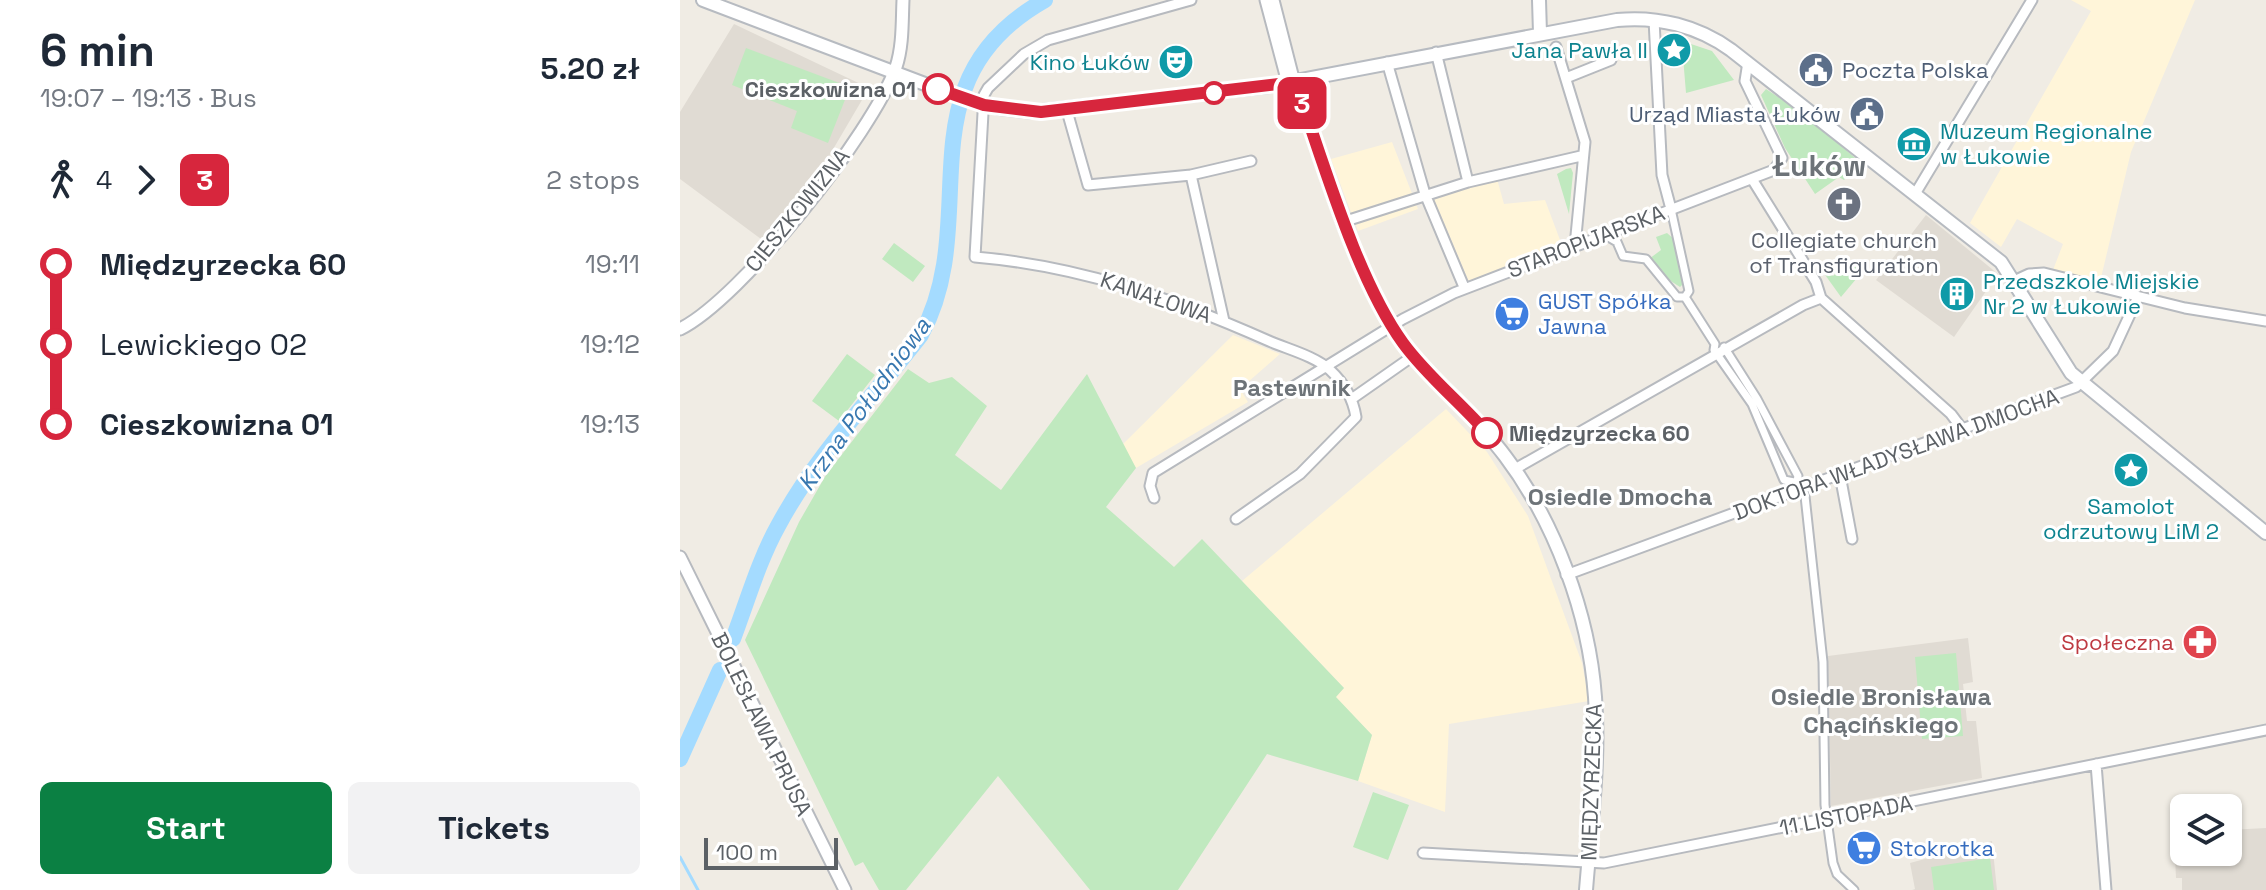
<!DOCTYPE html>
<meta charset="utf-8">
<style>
body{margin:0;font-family:"Space Grotesk",sans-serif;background:#f2f2f3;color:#1f2937;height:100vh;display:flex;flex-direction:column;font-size:30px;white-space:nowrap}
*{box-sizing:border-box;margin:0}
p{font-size:26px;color:#747a83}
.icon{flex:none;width:44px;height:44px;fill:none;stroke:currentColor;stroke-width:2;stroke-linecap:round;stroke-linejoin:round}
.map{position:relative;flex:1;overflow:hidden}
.panel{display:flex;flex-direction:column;background:#fff;width:680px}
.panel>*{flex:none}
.badge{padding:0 16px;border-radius:12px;font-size:28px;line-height:52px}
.tools{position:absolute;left:1490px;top:794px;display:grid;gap:16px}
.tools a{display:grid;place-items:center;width:72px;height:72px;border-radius:12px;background:#fff;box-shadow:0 2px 6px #0004;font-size:40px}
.scale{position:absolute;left:24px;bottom:20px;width:134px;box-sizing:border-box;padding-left:8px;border:4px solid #5c6166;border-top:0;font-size:22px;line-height:28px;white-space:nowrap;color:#5c6166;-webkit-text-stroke:6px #fff;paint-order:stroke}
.map>.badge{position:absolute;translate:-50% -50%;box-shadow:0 0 0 4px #fff}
.legs{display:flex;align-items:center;gap:12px;height:88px;padding:0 40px;font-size:26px}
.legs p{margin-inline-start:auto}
.head{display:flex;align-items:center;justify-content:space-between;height:136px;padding:0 40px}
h1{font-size:44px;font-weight:700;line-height:60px}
.action{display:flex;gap:16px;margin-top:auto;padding:16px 40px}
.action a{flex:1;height:92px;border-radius:12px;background:#0b8043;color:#fff;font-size:32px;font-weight:700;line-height:92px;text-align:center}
.action a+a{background:#f2f2f3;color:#1f2937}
ul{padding:0 40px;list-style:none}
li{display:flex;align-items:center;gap:28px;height:80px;font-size:30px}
li i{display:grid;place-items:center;width:12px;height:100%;margin:0 10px;background:currentColor}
li i::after{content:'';width:20px;height:20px;margin:-10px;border:6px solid;border-radius:50%;background:#fff}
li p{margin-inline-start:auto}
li:first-child i{background:linear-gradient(#0000 50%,currentColor 0)}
li:last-child i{background:linear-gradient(currentColor 50%,#0000 0)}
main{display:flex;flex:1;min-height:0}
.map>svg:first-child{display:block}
.commercial{fill:#fff5d9}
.education{fill:#e0dbd3}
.green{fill:#c0e9bf}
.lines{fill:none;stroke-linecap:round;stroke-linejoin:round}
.stream{stroke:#a4dbff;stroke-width:3}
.river{stroke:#a4dbff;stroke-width:16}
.pedestrian-casing{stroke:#b7babf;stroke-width:11}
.minor-casing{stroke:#b7babf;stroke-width:13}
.tertiary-casing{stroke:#b7babf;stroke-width:15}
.secondary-casing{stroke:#b7bbc1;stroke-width:16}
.pedestrian{stroke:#fff;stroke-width:7}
.minor{stroke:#fff;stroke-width:9}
.tertiary{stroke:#fff;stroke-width:11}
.secondary{stroke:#fff;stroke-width:12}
.line-1-casing{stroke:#fff;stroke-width:18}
.line-1{stroke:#d7263d;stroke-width:12}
.stop-1-dot{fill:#fff;stroke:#d7263d;stroke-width:4}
.labels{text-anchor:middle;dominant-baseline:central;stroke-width:6;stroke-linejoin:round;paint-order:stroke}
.culture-label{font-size:22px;fill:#0d838f;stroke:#fff;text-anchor:end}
.service-label{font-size:22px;fill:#4e5e75;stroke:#fff;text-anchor:start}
.stop-label{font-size:22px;font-weight:bold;fill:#5c6166;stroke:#fff;text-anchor:end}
.street-label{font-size:22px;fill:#5c6166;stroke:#fff}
.worship-label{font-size:22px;fill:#5b616d;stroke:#fff}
.shop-label{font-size:22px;fill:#366cbe;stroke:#fff;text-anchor:start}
.health-label{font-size:22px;fill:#be3a42;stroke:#fff;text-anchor:end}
.neighbourhood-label{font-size:24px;font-weight:bold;fill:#6d7378;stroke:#fff}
.water-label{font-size:24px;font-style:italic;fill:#3777af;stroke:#fff}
.district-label{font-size:30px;font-weight:bold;fill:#6d7378;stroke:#fff}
</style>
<main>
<section class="panel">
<div class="head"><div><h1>6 min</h1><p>19:07 – 19:13 · Bus</p></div><b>5.20 zł</b></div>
<div class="legs"><svg class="icon" aria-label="walk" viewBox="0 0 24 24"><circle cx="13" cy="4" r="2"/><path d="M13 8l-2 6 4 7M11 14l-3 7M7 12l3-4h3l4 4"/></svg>4<svg class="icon" aria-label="forward" viewBox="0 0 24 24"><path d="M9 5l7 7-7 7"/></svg><b class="badge" style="background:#d7263d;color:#fff">3</b><p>2 stops</p></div>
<ul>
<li><i style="color:#d7263d"></i><b>Międzyrzecka 60</b><p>19:11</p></li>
<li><i style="color:#d7263d"></i><span>Lewickiego 02</span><p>19:12</p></li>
<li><i style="color:#d7263d"></i><b>Cieszkowizna 01</b><p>19:13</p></li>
</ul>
<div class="action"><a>Start</a><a>Tickets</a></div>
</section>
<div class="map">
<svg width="1586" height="890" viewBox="0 0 1586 890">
<rect width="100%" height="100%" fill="#f0ece4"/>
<path class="commercial" d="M 1391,0 L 1515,0 L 1451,152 L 1420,282 L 1373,270 L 1383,244 L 1337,219 L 1321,247 L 1290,223 L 1411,11 Z
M 712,142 L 738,209 L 678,231 L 651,159 Z
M 817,179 L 824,204 L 865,200 L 883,248 L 789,282 L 753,197 Z
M 553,335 L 600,354 L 560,389 L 568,402 L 456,468 L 442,445 Z
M 766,409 L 807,452 L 848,516 L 902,663 L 909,701 L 769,724 L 765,812 L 678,781 L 692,735 L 655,697 L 664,688 L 562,581 Z"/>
<path class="education" d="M 54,24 L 189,88 L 145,163 L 81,239 L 0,179 L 0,112 Z
M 1246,215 L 1318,274 L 1274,337 L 1196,280 Z
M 1288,638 L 1293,682 L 1283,684 L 1287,721 L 1296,721 L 1302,778 L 1151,806 L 1148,656 Z
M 1586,828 L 1586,890 L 1502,890 L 1502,878 L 1496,878 L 1494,833 L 1504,833 L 1504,852 L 1548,852 L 1548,830 Z
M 1312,841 L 1317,890 L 1232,890 L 1235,889 L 1230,863 Z"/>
<path class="green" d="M 984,35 L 1032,51 L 1054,80 L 1006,93 L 1003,57 L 983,65 L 981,38 Z
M 66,48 L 170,87 L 148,143 L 111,128 L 117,111 L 52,85 Z
M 1086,89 L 1124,114 L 1181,163 L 1164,180 L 1159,177 L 1135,194 L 1105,148 L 1081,95 Z
M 886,169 L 891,168 L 893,173 L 889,214 L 877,174 Z
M 987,233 L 995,240 L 1003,284 L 1000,287 L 983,276 L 969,259 L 981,250 L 976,237 Z
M 214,243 L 245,266 L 233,282 L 202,259 Z
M 1169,262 L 1182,272 L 1161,297 L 1143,272 L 1146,269 L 1153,276 Z
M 167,354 L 195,375 L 159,421 L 132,401 Z
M 228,369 L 249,383 L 272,377 L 307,406 L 275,455 L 321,490 L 407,374 L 456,468 L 426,507 L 494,567 L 522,539 L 664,688 L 656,697 L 692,735 L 678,781 L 587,754 L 498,890 L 410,890 L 318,776 L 226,890 L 199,890 L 183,862 L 175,866 L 65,640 L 119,522 L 146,475 Z
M 1276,653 L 1283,736 L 1242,739 L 1235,657 Z
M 693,792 L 729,805 L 708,860 L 673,847 Z
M 1310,858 L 1314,890 L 1254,890 L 1251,867 Z"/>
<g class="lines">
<path class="stream" d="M 0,857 L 18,890"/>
<path class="river" d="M 53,639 C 67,602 79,560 98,526 C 136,455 192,398 241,335 C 305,217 218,83 365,0
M 0,759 L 40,670"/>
<defs>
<path id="pedestrian" d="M 991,209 L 1009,291 L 1005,297 L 1035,344 L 1034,350 L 1072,404 L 1104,480 L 1114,482
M 925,235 L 937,242 L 943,256 L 966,259 L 997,297 L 1005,297
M 1044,347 L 1077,399 L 1118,476 L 1116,486
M 1125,496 L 1143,662 L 1145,805 L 1153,863 L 1157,874 L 1174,890"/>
<path id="minor" d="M 511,0 L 368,40 L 344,54 L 308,88 L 304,95 L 295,257 C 400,266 492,298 589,341 C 607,349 635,356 650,370 C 664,383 673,398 676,417 L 620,474 L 556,519
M 585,0 L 607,83
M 594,0 L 615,82
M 974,20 L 982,175 L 991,209
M 876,47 L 905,142 L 895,246
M 756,52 L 788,182
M 707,62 L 745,194 L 784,287
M 886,78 L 931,60
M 387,111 L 408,185 L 511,175 L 544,321
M 511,175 L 571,161
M 1072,179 L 1136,282 L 1141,298 L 1271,414 L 1283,430
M 1235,194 L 1352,0
M 666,221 L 788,182 L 901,156
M 1336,280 L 1349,274 L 1364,273 L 1505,308 L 1586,321
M 673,398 L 733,356
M 835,469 L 1123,305 L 1141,298
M 1160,475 L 1172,539
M 474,498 L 470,486 L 473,473 L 723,319 L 774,293 L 1094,170 L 1102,158 L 1065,81 L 1068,62
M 886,575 L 1396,387 L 1433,351 L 1458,297
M 1416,764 L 1426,890
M 743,853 L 924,863 L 1586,730"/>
<path id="tertiary" d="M 0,329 C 61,299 193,132 216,67 C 223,46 222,22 223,0
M 0,557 L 165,890"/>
<path id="secondary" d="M 23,0 L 274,95 L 320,108 L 353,112 L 589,86 L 937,20 C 978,16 1018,26 1051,50 L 1321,262 L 1391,373 L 1586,533
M 859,0 L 860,33
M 615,82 C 643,162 667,250 710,324 C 740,374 790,409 825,456 C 875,522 909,614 915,697 C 920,760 911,827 906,890"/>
</defs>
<use href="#pedestrian" class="pedestrian-casing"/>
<use href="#minor" class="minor-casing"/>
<use href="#tertiary" class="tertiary-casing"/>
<use href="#secondary" class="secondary-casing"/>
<use href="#pedestrian" class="pedestrian"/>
<use href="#minor" class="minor"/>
<use href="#tertiary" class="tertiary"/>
<use href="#secondary" class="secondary"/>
</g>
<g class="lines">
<defs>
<path id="line-1" d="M 258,89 L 304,105 L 361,112 L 615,82 C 643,160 676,278 723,343 C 747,376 780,402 807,433"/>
</defs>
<use href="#line-1" class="line-1-casing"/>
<use href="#line-1" class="line-1"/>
</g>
<defs>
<symbol id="sight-disc" viewBox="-11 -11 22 22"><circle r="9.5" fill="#0f9aa8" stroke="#fff"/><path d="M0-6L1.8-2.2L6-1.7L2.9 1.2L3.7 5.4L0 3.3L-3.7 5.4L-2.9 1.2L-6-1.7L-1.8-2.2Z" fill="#fff"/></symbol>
<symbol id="theatre-disc" viewBox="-11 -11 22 22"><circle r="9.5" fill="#0f9aa8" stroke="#fff"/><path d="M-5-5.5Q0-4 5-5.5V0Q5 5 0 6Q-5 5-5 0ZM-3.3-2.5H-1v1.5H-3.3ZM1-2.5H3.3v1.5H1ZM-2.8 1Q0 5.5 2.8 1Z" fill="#fff"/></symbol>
<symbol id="civic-disc" viewBox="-11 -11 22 22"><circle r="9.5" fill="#5c6f8a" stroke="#fff"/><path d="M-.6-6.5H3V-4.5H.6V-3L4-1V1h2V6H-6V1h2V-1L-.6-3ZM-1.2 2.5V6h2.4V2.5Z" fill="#fff"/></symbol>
<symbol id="museum-disc" viewBox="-11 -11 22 22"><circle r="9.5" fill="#0f9aa8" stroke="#fff"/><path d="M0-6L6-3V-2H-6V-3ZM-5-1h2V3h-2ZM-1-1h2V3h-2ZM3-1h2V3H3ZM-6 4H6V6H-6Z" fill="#fff"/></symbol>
<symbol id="church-disc" viewBox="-11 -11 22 22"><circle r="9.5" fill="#6b7280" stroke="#fff"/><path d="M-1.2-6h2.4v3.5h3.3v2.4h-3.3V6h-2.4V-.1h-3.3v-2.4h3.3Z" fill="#fff"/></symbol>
<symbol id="building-disc" viewBox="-11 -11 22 22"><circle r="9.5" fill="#0f9aa8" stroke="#fff"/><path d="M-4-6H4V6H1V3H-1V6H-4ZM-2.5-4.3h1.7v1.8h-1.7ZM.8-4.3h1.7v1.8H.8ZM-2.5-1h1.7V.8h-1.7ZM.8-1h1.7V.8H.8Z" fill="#fff"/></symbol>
<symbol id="supermarket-disc" viewBox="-11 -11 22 22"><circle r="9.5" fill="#3f7fe0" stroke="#fff"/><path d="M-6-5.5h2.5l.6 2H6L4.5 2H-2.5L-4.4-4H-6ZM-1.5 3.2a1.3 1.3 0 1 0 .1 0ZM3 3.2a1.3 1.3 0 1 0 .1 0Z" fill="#fff"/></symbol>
<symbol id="pharmacy-disc" viewBox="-11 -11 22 22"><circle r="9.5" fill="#e0444e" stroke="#fff"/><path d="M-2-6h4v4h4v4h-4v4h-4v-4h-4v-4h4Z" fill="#fff"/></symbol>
</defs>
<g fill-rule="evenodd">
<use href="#sight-disc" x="974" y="30" width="40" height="40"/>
<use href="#theatre-disc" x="476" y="42" width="40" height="40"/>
<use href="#civic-disc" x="1116" y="50" width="40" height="40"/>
<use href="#civic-disc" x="1167" y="94" width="40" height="40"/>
<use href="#museum-disc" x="1214" y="124" width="40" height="40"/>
<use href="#church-disc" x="1144" y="184" width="40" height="40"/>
<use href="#building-disc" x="1257" y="274" width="40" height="40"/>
<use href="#supermarket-disc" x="812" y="294" width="40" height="40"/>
<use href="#sight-disc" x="1431" y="450" width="40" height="40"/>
<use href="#pharmacy-disc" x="1500" y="622" width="40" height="40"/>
<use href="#supermarket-disc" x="1164" y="828" width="40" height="40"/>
</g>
<g class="stop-1-dot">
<circle cx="258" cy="89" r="14"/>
<circle cx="534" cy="93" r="10"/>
<circle cx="807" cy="433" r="14"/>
</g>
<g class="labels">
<g class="culture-label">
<text x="968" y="50">Jana Pawła II</text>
<text x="470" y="62">Kino Łuków</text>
<text x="1260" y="131" text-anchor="start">Muzeum Regionalne<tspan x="1260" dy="25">w Łukowie</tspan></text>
<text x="1303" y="281" text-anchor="start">Przedszkole Miejskie<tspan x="1303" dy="25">Nr 2 w Łukowie</tspan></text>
<text x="1451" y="506" text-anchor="middle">Samolot<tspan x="1451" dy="25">odrzutowy LiM 2</tspan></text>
</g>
<g class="service-label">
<text x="1162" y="70">Poczta Polska</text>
<text x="1161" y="114" text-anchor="end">Urząd Miasta Łuków</text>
</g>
<g class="stop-label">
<text x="236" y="89">Cieszkowizna 01</text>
<text x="829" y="433" text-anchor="start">Międzyrzecka 60</text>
</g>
<g class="street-label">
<text transform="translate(117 210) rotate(-51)">CIESZKOWIZNA</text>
<text transform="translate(906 241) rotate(-21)">STAROPIJARSKA</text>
<text transform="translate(476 297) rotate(19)">KANAŁOWA</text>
<text transform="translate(1216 454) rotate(-20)">DOKTORA WŁADYSŁAWA DMOCHA</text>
<text transform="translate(82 724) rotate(64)">BOLESŁAWA PRUSA</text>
<text transform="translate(911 782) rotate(-88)">MIĘDZYRZECKA</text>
<text transform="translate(1166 815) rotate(-11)">11 LISTOPADA</text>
</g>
<g class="worship-label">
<text x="1164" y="240">Collegiate church<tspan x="1164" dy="25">of Transfiguration</tspan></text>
</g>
<g class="shop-label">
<text x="858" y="301">GUST Spółka<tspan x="858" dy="25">Jawna</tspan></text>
<text x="1210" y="848">Stokrotka</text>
</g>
<g class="health-label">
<text x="1494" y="642">Społeczna</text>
</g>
<g class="neighbourhood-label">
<text x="612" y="387">Pastewnik</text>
<text x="940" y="496">Osiedle Dmocha</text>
<text x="1201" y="696">Osiedle Bronisława<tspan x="1201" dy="28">Chącińskiego</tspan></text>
</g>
<g class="water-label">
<text transform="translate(184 404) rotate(-54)">Krzna Południowa</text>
</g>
<g class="district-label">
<text x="1139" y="165">Łuków</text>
</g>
</g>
</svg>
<div class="tools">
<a><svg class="icon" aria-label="layers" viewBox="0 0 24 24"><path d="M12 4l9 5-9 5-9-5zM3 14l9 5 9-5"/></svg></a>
</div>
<div class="scale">100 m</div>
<b class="badge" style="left:622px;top:103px;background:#d7263d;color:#fff">3</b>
</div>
</main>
